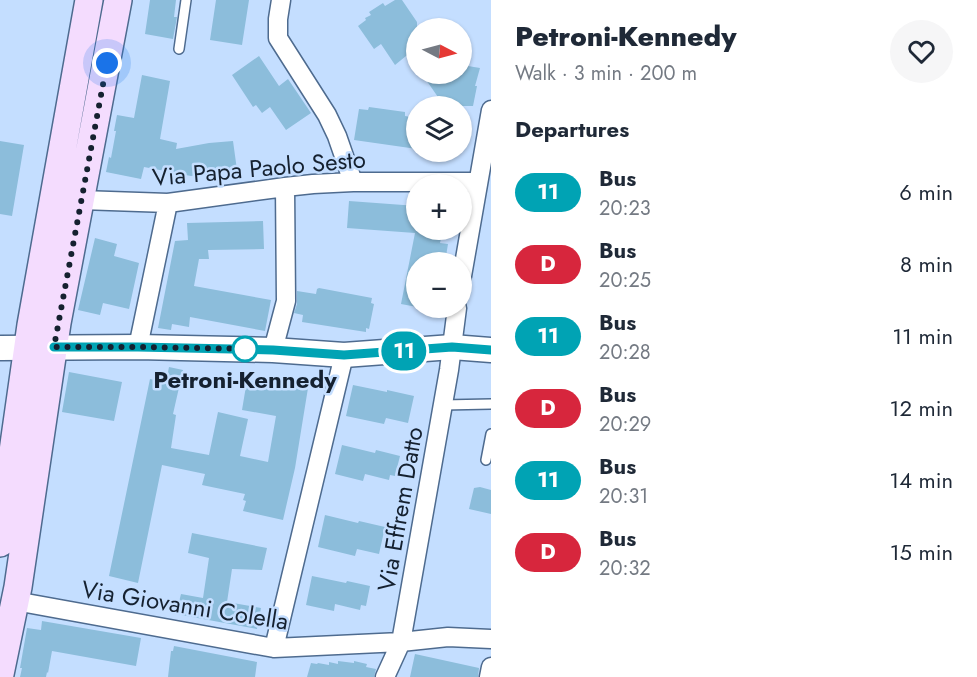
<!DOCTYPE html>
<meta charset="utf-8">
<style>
body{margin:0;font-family:Jost,sans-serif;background:#f6f6f7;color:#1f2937;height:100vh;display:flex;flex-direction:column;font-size:22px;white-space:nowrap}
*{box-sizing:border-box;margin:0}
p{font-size:20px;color:#747a83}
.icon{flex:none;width:33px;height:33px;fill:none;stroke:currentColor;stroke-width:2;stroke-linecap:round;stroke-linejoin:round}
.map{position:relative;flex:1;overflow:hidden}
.side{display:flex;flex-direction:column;background:#fff;width:486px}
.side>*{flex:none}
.badge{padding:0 12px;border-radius:20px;font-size:21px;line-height:39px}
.needle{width:39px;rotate:96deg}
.controls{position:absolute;left:406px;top:18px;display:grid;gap:12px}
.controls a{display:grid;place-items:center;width:66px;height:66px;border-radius:50%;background:#fff;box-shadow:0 2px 4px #0004;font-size:30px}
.you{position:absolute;width:30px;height:30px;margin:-15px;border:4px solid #fff;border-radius:50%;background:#1a73e8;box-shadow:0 0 0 9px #1a73e833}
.map>.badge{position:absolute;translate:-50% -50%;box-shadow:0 0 0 3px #fff}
h2{padding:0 24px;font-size:22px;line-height:54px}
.round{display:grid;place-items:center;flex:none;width:63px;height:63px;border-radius:32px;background:#f6f6f7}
.headline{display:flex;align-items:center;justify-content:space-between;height:102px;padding:0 24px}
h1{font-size:28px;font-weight:800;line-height:45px}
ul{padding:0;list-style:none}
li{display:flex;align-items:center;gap:18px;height:72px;padding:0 24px}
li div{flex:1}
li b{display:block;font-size:22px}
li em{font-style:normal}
li .badge{min-width:66px;font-weight:700;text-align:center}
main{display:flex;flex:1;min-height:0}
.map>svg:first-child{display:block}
.building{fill:#8cbddb}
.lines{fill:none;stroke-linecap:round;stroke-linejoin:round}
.service-casing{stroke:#4e6b8f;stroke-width:12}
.minor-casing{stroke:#4e6b8f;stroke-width:21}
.tertiary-casing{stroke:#4e6b8f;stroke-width:27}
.secondary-casing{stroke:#4e6b8f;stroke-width:30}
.service{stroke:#fff;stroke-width:9}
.minor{stroke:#fff;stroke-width:18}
.tertiary{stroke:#fff;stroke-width:24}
.secondary{stroke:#f4dcfe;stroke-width:27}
.line-casing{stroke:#fff;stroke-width:14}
.line{stroke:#00a3b4;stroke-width:9}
.walk{stroke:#152130;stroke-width:6;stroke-dasharray:0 10.8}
.stop-dot{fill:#fff;stroke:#00a3b4;stroke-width:3}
.labels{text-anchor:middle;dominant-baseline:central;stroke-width:5;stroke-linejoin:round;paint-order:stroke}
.street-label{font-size:24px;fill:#152130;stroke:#c4deff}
.stop-label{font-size:24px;font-weight:bold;fill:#152130;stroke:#c4deff}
</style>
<main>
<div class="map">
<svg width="491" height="677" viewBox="0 0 491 677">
<rect width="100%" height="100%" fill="#c4deff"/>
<path class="building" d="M 150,0 L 176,0 L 174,17 L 177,17 L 173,39 L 145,34 Z
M 216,0 L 249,0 L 242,45 L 210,40 Z
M 395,0 L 402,0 L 417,22 L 417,47 L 395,65 L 381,44 L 374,49 L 358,26 L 366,20 L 365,18 L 371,15 L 369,12 L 383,3 L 385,6 Z
M 259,56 L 279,86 L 288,79 L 311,113 L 286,130 L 270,107 L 262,113 L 256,105 L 253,107 L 232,75 Z
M 462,65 L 480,68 L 475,86 L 477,86 L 473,106 L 439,106 L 440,100 L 422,74 L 462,74 Z
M 142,75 L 170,81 L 160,139 L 177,143 L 176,149 L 209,143 L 233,141 L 237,170 L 191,176 L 144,167 L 141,179 L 106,172 L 109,157 L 111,158 L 116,131 L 114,131 L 117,115 L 134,118 Z
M 369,107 L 405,112 L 405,116 L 417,118 L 417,149 L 354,140 L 359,109 L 368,110 Z
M 0,141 L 24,145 L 12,216 L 0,214 Z
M 349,201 L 417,206 L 417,230 L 443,230 L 440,243 L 448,244 L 445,262 L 417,262 L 417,307 L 401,304 L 415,233 L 347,228 Z
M 263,221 L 264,249 L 208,250 L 209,259 L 199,259 L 194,286 L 271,300 L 265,331 L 190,317 L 189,327 L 172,324 L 171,330 L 158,328 L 175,241 L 188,240 L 187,223 Z
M 95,238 L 117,244 L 114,256 L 139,263 L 129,309 L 103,303 L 100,315 L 78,310 Z
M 319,288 L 372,298 L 371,303 L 374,304 L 369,329 L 366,328 L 366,332 L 302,322 L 303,315 L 294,313 L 297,304 L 297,291 L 316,294 L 317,289 Z
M 169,367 L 183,370 L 173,414 L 176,415 L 171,448 L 209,455 L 218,412 L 248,419 L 240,456 L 268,462 L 276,416 L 242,410 L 247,380 L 285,387 L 286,384 L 308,388 L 295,468 L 283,520 L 243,511 L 246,501 L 243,500 L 245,494 L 202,485 L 205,474 L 162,465 L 138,583 L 109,576 L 150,379 L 166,382 Z
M 69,372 L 122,382 L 114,421 L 62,412 Z
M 353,385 L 387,392 L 387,390 L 414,396 L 408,423 L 386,418 L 384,424 L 346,416 Z
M 342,445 L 375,453 L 376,450 L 400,456 L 395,476 L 390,475 L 389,480 L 365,474 L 363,481 L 335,474 Z
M 480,487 L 491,490 L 491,514 L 469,509 L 474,488 Z
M 325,515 L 358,523 L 359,521 L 385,527 L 379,554 L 357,549 L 355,556 L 318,547 Z
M 192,533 L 267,548 L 262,570 L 232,569 L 227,602 L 261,608 L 257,629 L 176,614 L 181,594 L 203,598 L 209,558 L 188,553 Z
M 312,576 L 346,583 L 347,581 L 370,586 L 366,606 L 361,605 L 360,610 L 335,604 L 334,611 L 306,605 Z
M 42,621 L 141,638 L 136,666 L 52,651 L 48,673 L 47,672 L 46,677 L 20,677 L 22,668 L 20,668 L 27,628 L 41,630 Z
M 174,646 L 257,662 L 255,677 L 168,677 L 171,651 L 173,651 Z
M 415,654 L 479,668 L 478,677 L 410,677 Z
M 338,661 L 354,663 L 354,661 L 367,664 L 366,667 L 376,669 L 374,677 L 307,677 L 311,663 L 317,664 L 318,663 L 329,665 L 329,662 L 338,664 Z"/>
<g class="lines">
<defs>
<path id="service" d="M 179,49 L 186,0
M 443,405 L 491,404
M 486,460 L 491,434"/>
<path id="minor" d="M 281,0 L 278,19 L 278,38 L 327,115 L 337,136 L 353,182
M 81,200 L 168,203 L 285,187 L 313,184 L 353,182 L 477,182
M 462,276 L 491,110
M 138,347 L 168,203
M 273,350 L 286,301 L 285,187
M 15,601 L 274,648 L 401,642 L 448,637 L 491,639
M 274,648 L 344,355
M 385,677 L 401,642 L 449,370 L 457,308
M 489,677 L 491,667"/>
<path id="tertiary" d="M 0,348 L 138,347 L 273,350 L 344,355 L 452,347 L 491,350"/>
<path id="secondary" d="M 0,543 L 31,325 L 89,0
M 0,674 L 18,587 L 57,323 L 118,0"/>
</defs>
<use href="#service" class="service-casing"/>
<use href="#minor" class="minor-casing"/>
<use href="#tertiary" class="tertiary-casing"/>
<use href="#secondary" class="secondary-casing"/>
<use href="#service" class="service"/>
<use href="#minor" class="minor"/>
<use href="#tertiary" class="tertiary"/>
<use href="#secondary" class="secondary"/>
</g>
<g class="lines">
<defs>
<path id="line" d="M 54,347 L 138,347 L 273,350 L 344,355 L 452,347 L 491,350"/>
</defs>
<use href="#line" class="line-casing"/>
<use href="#line" class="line"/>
<path class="walk" d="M 107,63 L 54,347 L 138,347 L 251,349 L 245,349"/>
</g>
<circle class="stop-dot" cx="245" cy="349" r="12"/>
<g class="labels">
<g class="street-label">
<text transform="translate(259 168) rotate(-5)">Via Papa Paolo Sesto</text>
<text transform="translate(400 509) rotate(-80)">Via Effrem Datto</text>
<text transform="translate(185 605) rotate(9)">Via Giovanni Colella</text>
</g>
<g class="stop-label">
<text x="245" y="379">Petroni-Kennedy</text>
</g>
</g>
</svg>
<div class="controls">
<a><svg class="needle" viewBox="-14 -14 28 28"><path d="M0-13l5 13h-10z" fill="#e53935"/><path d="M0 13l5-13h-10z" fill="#747a83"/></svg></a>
<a><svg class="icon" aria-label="layers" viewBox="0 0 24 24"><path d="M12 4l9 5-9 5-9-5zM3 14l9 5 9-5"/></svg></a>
<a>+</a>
<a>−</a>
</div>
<div class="you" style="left:107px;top:63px"></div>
<b class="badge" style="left:404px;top:351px;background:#00a3b4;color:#fff">11</b>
</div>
<section class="side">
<div class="headline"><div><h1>Petroni-Kennedy</h1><p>Walk · 3 min · 200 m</p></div><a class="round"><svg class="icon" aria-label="heart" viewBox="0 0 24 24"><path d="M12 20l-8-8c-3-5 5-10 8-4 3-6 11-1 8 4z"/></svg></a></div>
<h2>Departures</h2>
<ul>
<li><span class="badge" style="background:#00a3b4;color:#fff">11</span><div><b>Bus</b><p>20:23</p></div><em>6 min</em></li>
<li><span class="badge" style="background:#d7263d;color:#fff">D</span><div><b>Bus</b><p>20:25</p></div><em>8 min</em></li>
<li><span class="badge" style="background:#00a3b4;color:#fff">11</span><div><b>Bus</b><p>20:28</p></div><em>11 min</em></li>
<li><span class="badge" style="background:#d7263d;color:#fff">D</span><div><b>Bus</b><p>20:29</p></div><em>12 min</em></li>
<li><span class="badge" style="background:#00a3b4;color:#fff">11</span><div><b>Bus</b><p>20:31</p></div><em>14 min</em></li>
<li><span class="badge" style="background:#d7263d;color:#fff">D</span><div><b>Bus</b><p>20:32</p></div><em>15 min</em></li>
</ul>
</section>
</main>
